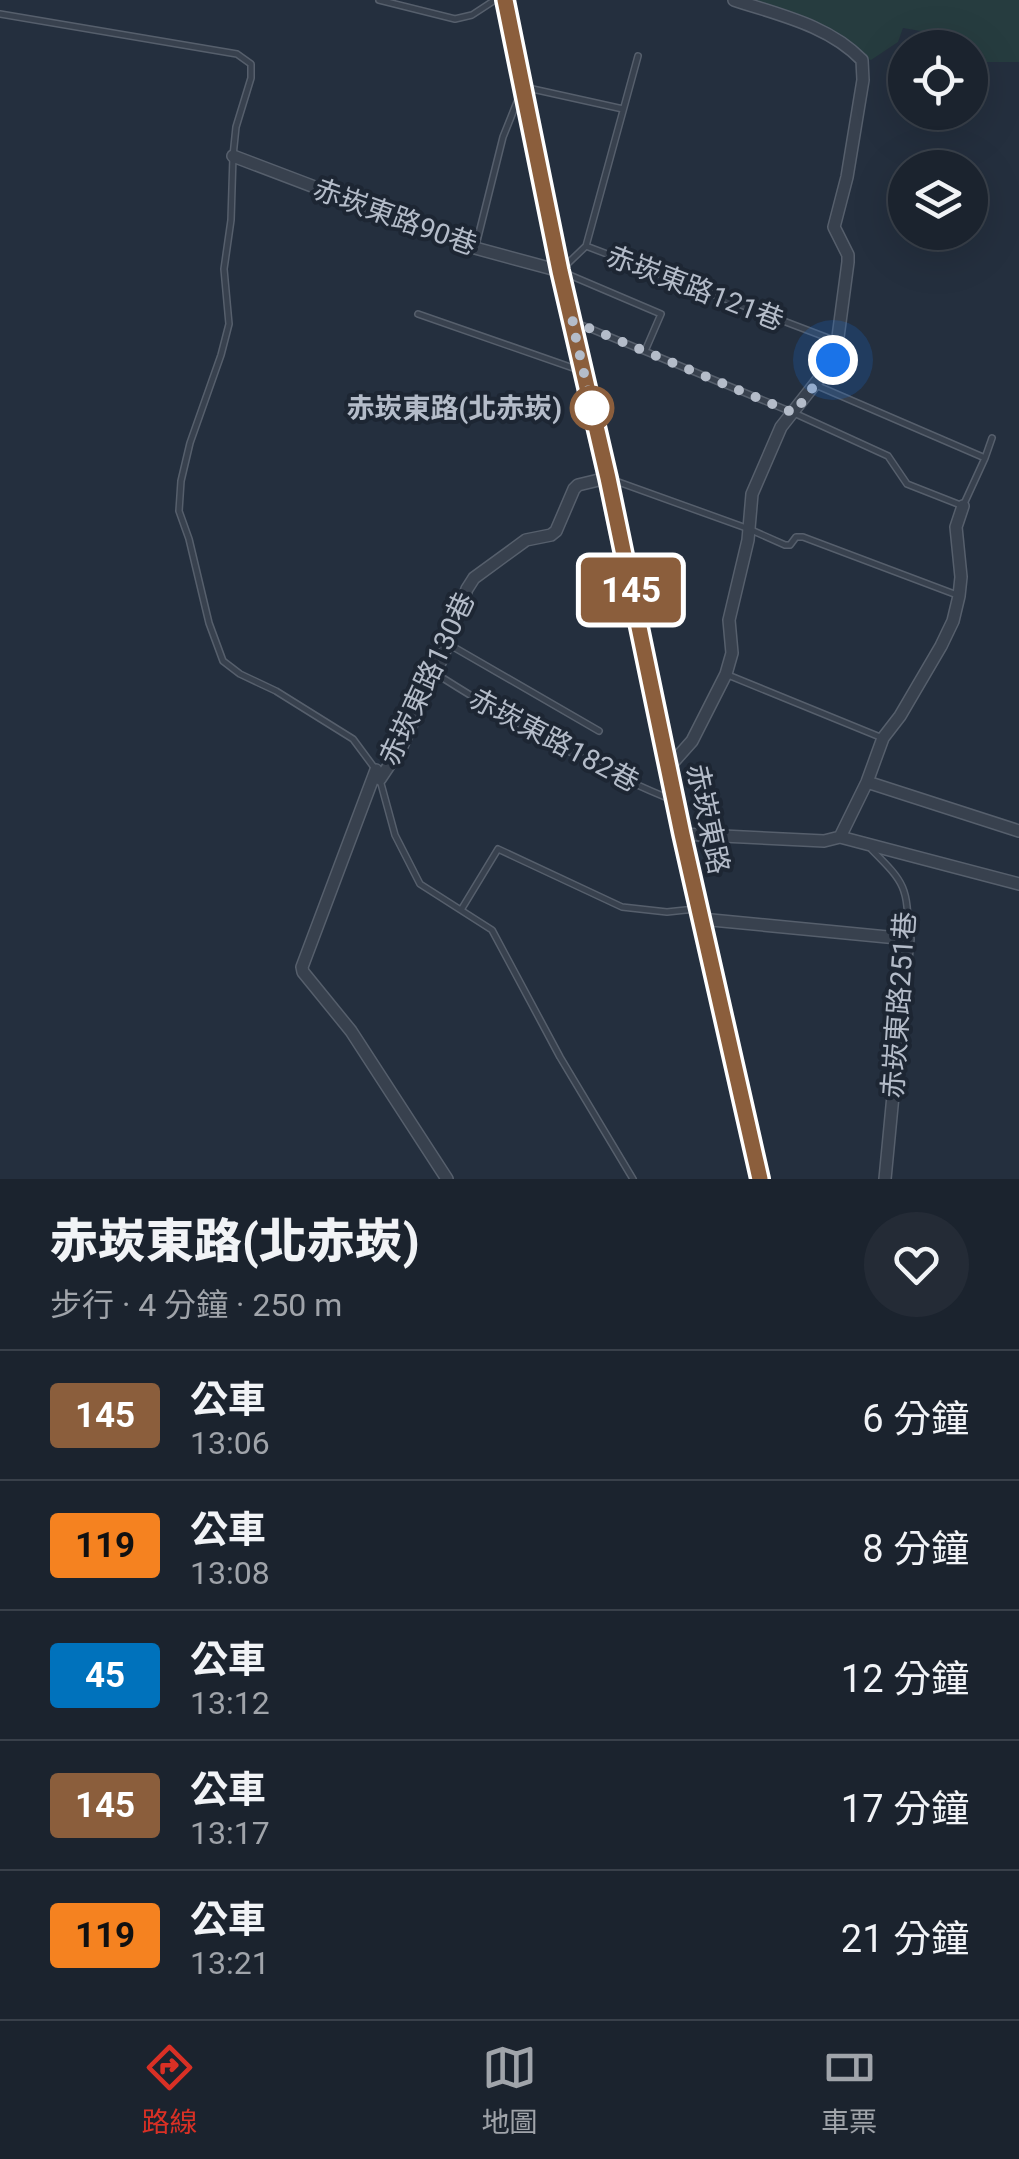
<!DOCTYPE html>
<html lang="zh-TW">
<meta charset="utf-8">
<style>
body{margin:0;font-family:Roboto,"Noto Sans TC",sans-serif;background:#242b36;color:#f1f3f6;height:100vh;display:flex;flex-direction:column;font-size:38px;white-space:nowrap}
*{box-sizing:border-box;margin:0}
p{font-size:32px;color:#a0a4aa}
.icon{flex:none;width:55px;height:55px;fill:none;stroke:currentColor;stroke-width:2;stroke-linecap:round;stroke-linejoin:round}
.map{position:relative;height:1179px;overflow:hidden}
.side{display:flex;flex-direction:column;background:#1b232e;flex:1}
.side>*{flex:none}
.badge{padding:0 20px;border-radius:8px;font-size:35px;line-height:65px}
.controls{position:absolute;left:888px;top:30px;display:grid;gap:20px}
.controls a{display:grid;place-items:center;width:100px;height:100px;border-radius:50%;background:#1b232e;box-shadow:0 10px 40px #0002,0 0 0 2px #39404a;font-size:50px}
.you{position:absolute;width:50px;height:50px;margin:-25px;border:8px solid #fff;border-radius:50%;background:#1a73e8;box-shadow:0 0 0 15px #1a73e833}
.map>.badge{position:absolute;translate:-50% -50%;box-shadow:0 0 0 5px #fff}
.round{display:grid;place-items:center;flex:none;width:105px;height:105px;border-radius:52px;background:#242b36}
.overview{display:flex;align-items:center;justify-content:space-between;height:170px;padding:0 50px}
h1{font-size:48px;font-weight:800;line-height:75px}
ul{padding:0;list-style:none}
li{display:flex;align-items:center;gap:30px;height:130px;padding:0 50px;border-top:2px solid #39404a}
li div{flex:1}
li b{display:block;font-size:38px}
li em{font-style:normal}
li .badge{min-width:110px;font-weight:700;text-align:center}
.menu{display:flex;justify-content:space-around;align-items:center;height:140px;border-top:2px solid #39404a;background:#1b232e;font-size:28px;color:#a0a4aa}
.menu a{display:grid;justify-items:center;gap:5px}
.menu .current{color:#d93025}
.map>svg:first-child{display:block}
.green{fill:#263c3f}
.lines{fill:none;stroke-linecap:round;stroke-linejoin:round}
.service-casing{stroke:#565f6c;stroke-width:8}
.minor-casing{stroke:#565f6c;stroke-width:14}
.primary-casing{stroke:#414a57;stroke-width:20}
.service{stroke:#38414e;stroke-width:5}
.minor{stroke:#38414e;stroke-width:11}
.primary{stroke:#56606e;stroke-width:18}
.line-casing{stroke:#fff;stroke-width:22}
.line{stroke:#8b5e3c;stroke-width:15}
.walk{stroke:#b4bcc9;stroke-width:10;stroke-dasharray:0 18}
.stop-dot{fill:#fff;stroke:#8b5e3c;stroke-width:5}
.labels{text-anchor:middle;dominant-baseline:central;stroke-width:8;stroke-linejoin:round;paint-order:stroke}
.street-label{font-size:28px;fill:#b4bcc9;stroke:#1d2633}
.stop-label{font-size:28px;font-weight:bold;fill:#b4bcc9;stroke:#1d2633;text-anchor:end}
</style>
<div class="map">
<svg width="1019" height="1179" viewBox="0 0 1019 1179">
<rect width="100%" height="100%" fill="#242f3e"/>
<path class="green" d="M 734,0 L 1019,0 L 1019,62 L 970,62 L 970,48 L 955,47 L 955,37 L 903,28 L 898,42 L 871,60 L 858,55 L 839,40 Z"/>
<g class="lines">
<defs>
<path id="service" d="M 379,0 L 455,19 L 472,15 L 495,0
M 0,14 L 237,54 L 251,64 L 251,78 L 236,127 L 233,156 L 231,220 L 224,269 L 229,324 L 221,355 L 190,443 L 181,481 L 179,511 L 189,539 L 209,623 L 223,661 L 240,674 L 276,691 L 353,739 L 376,770
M 528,88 L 623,109
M 476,245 L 503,137 L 519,97
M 586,246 L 836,341
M 586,246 L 638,56
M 563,268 L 586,246
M 567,274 L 661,314 L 645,351
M 418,314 L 576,369
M 579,324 L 794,413 L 888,456 L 907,484 L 963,506 L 985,458 L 992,438
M 818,386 L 985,458
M 610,479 L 749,529 L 785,545 L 790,545 L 796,537 L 803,537 L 957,595
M 450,645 L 599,731
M 438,675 C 512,722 589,766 670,799
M 728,675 L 880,737
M 380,780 L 395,835 L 420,884 L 492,930 L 560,1057 L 633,1179
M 872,850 C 905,883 908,887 908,936
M 461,910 L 498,849 L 622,907 L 667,912 L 695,909"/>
<path id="minor" d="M 233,156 L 475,248 L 560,271
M 669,767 L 692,741 L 726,674 L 732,653 L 729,620 L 748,540 L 752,494 L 781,427 L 829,366 L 836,352 L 848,262 L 848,255 L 834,227 L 847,177 L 863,80 L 862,60 C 828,25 779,15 734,0
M 376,770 L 302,967 L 303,972 L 351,1031 L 447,1179
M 380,779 L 402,746 L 443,656 L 467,589 L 474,578 L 526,540 L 551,535 L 556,531 L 574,489 L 578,485 L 607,478
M 867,782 L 1019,831
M 682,834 L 824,841 L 840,837 L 1019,884
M 840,837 L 867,782 L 883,738 L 900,716 L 941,646 L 953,621 L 959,596 L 961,577 L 956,527 L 963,506
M 701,919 L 908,939 L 885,1179"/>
<path id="primary" d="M 505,0 L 560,271 L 607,478 L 682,834 L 760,1179"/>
</defs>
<use href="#service" class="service-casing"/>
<use href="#minor" class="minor-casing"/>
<use href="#primary" class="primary-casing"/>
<use href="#service" class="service"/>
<use href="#minor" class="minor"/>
<use href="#primary" class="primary"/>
</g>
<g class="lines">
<defs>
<path id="line" d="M 505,0 L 560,271 L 608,478 L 682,834 L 760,1179"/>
</defs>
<use href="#line" class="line-casing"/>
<use href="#line" class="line"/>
<path class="walk" d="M 592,408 L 572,321 L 794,413 L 833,360"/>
</g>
<circle class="stop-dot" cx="592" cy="408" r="20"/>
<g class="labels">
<g class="street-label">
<text transform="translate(395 217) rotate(20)">赤崁東路90巷</text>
<text transform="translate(695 288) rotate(21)">赤崁東路121巷</text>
<text transform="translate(427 679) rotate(-65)">赤崁東路130巷</text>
<text transform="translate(554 740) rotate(28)">赤崁東路182巷</text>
<text transform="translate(708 819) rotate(78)">赤崁東路</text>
<text transform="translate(899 1005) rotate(-86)">赤崁東路251巷</text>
</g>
<g class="stop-label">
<text x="562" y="408">赤崁東路(北赤崁)</text>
</g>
</g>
</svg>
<div class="controls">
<a><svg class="icon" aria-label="locate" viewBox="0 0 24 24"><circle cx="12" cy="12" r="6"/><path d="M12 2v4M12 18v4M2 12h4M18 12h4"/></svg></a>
<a><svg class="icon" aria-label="layers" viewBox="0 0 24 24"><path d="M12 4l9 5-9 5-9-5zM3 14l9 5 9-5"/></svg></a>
</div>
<div class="you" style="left:833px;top:360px"></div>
<b class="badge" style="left:631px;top:590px;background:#8b5e3c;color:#fff">145</b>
</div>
<section class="side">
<div class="overview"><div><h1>赤崁東路(北赤崁)</h1><p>步行 · 4 分鐘 · 250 m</p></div><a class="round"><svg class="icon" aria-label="heart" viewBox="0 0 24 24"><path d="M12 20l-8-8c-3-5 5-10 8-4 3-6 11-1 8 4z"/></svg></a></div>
<ul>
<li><span class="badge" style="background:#8b5e3c;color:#fff">145</span><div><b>公車</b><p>13:06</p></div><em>6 分鐘</em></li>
<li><span class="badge" style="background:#f58220;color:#111">119</span><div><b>公車</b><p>13:08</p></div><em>8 分鐘</em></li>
<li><span class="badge" style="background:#0072bc;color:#fff">45</span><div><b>公車</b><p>13:12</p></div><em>12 分鐘</em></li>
<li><span class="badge" style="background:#8b5e3c;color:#fff">145</span><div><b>公車</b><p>13:17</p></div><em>17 分鐘</em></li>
<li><span class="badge" style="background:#f58220;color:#111">119</span><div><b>公車</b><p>13:21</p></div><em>21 分鐘</em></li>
</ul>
</section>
<nav class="menu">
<a class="current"><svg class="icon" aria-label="directions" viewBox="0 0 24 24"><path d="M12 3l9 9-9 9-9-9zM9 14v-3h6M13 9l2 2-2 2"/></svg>路線</a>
<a><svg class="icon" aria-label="map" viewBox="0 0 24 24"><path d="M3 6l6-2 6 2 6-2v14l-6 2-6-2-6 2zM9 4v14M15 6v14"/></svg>地圖</a>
<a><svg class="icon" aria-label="tickets" viewBox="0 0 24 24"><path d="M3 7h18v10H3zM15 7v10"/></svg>車票</a>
</nav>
